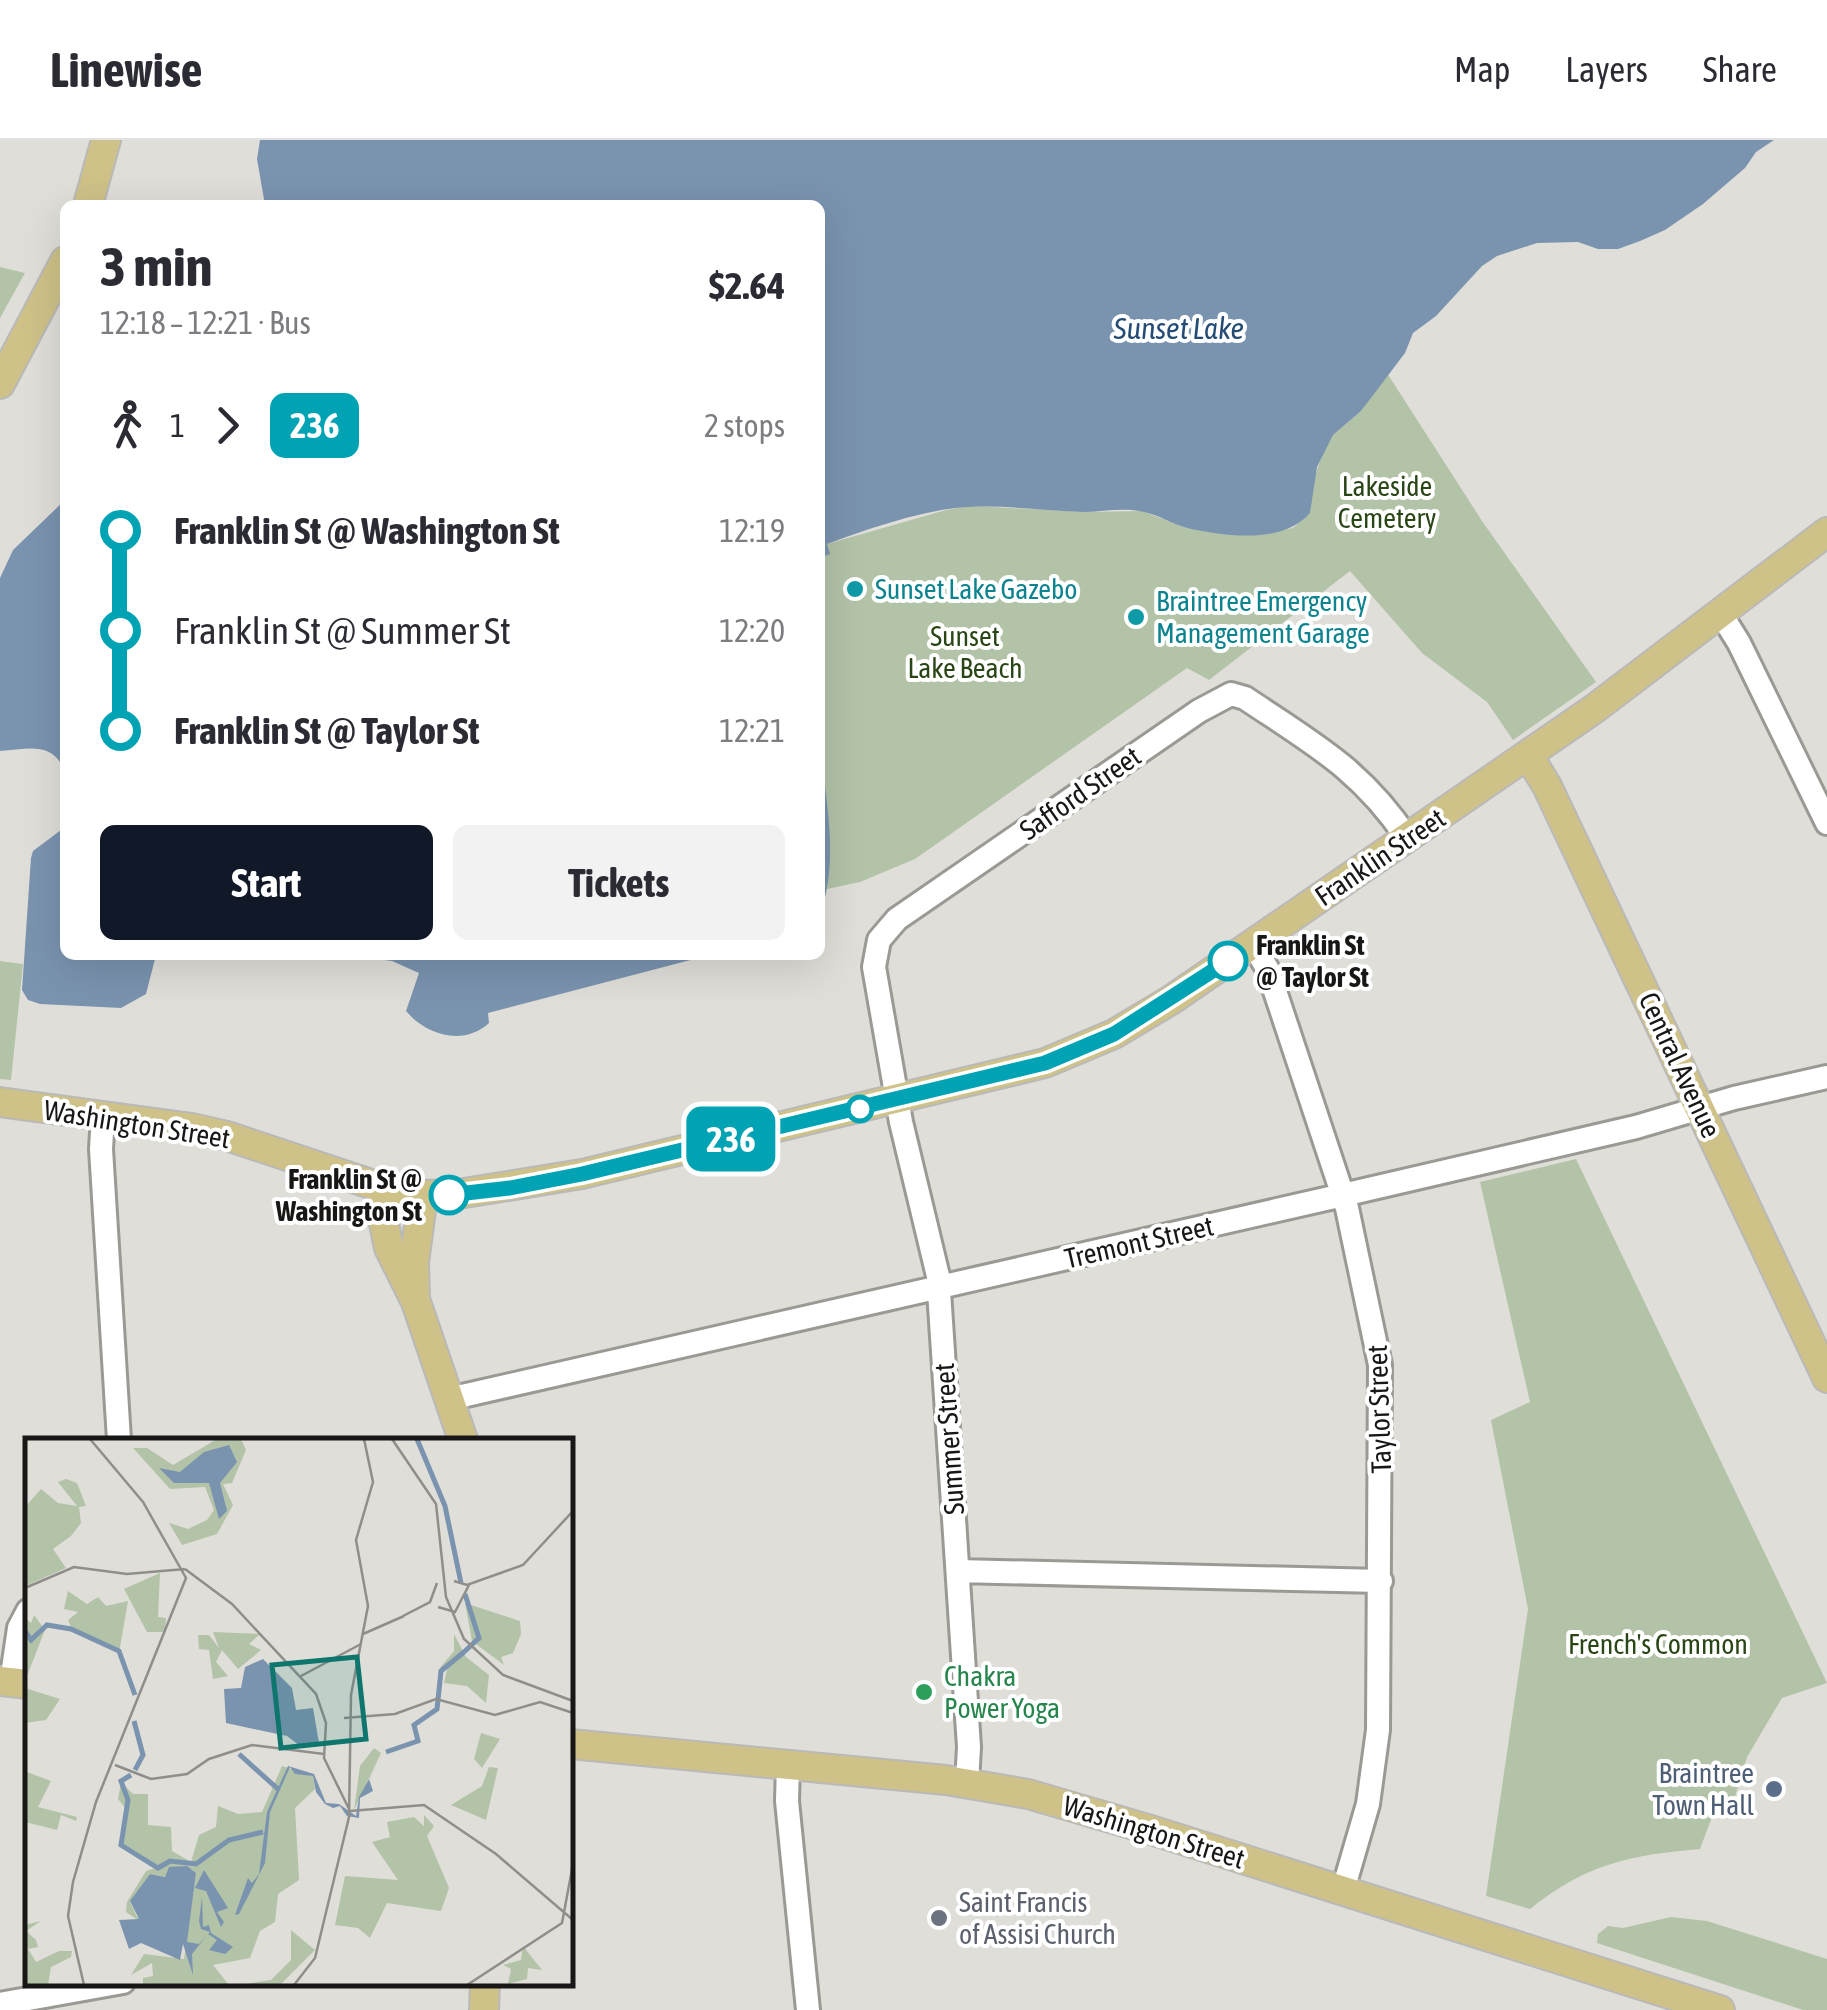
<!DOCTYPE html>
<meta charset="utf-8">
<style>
body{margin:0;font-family:"Asap Condensed",sans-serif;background:#f2f2f3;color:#2b2b33;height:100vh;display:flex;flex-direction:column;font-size:38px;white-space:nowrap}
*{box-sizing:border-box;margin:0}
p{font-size:32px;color:#7c7c81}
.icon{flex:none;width:55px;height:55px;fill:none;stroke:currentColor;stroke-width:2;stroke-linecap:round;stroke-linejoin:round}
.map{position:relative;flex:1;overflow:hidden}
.details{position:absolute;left:60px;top:60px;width:765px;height:760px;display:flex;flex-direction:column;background:#fff;border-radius:15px;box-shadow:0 10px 40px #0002}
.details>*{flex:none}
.badge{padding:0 20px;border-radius:15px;font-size:35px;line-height:65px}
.map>.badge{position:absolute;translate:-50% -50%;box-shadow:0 0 0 5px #fff}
.legs{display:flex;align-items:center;gap:15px;height:110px;padding:0 40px;font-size:32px}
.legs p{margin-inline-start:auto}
.summary{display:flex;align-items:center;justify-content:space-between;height:170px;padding:0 40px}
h1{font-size:55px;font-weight:700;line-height:75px}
.primary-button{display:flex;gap:20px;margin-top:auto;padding:20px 40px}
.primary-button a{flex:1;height:115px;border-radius:15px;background:#111827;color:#fff;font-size:40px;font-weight:700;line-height:115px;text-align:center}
.primary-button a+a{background:#f2f2f3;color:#2b2b33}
ul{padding:0 40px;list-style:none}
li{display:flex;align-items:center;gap:35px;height:100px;font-size:38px}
li i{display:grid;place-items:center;width:15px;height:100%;margin:0 12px;background:currentColor}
li i::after{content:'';width:25px;height:25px;margin:-12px;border:8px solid;border-radius:50%;background:#fff}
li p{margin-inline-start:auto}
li:first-child i{background:linear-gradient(#0000 50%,currentColor 0)}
li:last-child i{background:linear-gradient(currentColor 50%,#0000 0)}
header{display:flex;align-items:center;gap:60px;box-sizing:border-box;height:140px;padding:0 50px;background:#fff;border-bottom:2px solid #e1e1e2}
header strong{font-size:48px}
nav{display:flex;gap:55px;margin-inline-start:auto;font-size:35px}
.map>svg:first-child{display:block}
.green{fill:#b2c3a8}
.water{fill:#7a93af}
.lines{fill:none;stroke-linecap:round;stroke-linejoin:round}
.minor-casing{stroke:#9b9994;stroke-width:28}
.major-casing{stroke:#bab9b9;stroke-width:32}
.minor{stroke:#fff;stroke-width:22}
.major{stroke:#cec288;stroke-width:28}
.line-1-casing{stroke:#fff;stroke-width:22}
.line-1{stroke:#00a3b4;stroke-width:15}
.culture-dot{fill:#0f9aa8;stroke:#fff;stroke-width:4}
.stop-1-dot{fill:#fff;stroke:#00a3b4;stroke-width:5}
.leisure-dot{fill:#2e9e5b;stroke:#fff;stroke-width:4}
.service-dot{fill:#5c6f8a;stroke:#fff;stroke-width:4}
.worship-dot{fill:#6b7280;stroke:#fff;stroke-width:4}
.labels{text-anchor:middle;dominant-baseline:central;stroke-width:8;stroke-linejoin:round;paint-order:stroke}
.park-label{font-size:28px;fill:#2b4616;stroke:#fff}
.culture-label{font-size:28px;fill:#0d838f;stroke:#fff;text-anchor:start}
.street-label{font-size:28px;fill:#181715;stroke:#fff}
.stop-label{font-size:28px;font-weight:bold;fill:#181715;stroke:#fff;text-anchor:start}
.leisure-label{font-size:28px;fill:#27864d;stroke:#fff;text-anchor:start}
.service-label{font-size:28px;fill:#4e5e75;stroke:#fff;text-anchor:end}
.worship-label{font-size:28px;fill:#5b616d;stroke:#fff;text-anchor:start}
.water-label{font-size:30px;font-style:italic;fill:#254c74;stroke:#fff}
.inset-river{fill:none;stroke:#7a93af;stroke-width:5}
.inset-road{fill:none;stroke:#908e8b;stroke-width:2.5}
.view{fill:#0f766e;fill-opacity:0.15;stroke:#0f766e;stroke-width:5}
.inset-edge{fill:none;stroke:#181715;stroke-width:5}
</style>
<header>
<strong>Linewise</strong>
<nav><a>Map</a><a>Layers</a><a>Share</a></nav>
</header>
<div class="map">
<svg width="1827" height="1870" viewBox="0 0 1827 1870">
<rect width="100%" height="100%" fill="#e0ded9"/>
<path class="green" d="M 0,127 L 25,133 L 0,178 Z
M 1387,233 L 1482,381 L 1596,542 L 1513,600 L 1487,562 L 1422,513 L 1350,431 L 1209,540 L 1187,528 L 915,719 L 860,742 L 827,749 C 833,697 823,653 820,602 C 816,540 820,476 820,414 L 822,417 L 827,404 L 946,370 L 972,366 L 1084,372 L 1142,371 L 1186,388 L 1261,394 L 1293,388 L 1310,373 L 1313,341 L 1324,310 L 1333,295 L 1361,271 Z
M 0,821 L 23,824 L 11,940 L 0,939 Z
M 1576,1019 L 1827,1543 L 1782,1558 L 1747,1617 L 1730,1673 L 1715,1669 L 1700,1709 C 1630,1715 1586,1724 1530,1769 L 1486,1756 L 1528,1469 L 1491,1280 L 1530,1262 L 1480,1042 Z
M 1671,1777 L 1707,1781 L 1827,1819 L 1827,1870 L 1803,1870 L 1597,1803 L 1598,1794 L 1608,1786 L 1623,1788 Z"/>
<path class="water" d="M 260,0 L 1774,0 L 1756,12 L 1745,28 L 1703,64 L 1665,90 L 1640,101 L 1618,109 L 1598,109 L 1578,102 L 1537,103 L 1497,116 L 1482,126 L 1436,176 L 1413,193 L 1405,213 L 1361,271 L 1333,295 L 1317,327 L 1310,373 C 1282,405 1225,396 1187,388 C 1172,384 1159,375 1144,372 C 1125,367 1102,372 1083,372 C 1045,371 1006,365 968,367 C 925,369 868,389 827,404 L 830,414 L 821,417 L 820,65 L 265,65 L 257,19 Z
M 65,360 L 65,630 C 50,600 27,610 0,611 L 0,438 L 13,410 Z
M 820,602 C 825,660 840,717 820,775 Z
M 65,687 L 65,815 L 156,815 L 146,854 L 121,868 L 40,864 L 28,860 L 22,850 L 31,718 L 33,711 Z
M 348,815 L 731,815 L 702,817 L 488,873 L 489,883 C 464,906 427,896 406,871 L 419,833 L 392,821 Z"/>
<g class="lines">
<defs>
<path id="minor" d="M 1721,474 L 1739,503 L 1827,683
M 1253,804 L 1268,830 L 1347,1068 L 1380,1225 L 1378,1590 L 1368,1664 L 1343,1750
M 103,976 L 101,1009 L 119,1300
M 449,1259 L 1343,1055 L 1636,987 L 1734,958 L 1827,937
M 958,1431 L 1381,1441
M 11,1542 L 19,1488 L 28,1471
M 788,1624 L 787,1661 L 808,1870
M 967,1642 L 969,1607 L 938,1136 L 901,982 L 874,827 L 879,800 L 897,779 L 1199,571 L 1231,554 L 1245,558 C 1312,603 1361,629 1407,698
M 0,1864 L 123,1842"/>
<path id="major" d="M 88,65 L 106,0
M 0,244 L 65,121
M 1528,615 L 1547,646 L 1827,1238
M 0,962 L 192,988 L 227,996 L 386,1049 L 423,1055 L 458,1054 L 582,1034 L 1045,923 L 1114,894 L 1171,860 L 1594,569 L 1827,392
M 386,1049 L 382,1074 L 389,1108 L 416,1162 L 463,1300
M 415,1156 L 414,1123 L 423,1055
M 0,1541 L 28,1544
M 570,1604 L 946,1640 L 1028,1654 L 1151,1690 L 1720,1870
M 484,1870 L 485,1842"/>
</defs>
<use href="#minor" class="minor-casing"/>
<use href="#major" class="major-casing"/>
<use href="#minor" class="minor"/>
<use href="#major" class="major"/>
</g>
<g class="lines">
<defs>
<path id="line-1" d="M 449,1055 L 510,1048 L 582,1034 L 1045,923 L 1114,894 L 1228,821"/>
</defs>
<use href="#line-1" class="line-1-casing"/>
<use href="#line-1" class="line-1"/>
</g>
<g class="culture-dot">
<circle cx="855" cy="449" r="10"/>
<circle cx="1136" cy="477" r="10"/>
</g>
<g class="stop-1-dot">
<circle cx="1228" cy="821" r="18"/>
<circle cx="860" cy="969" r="12"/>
<circle cx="449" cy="1055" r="18"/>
</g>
<circle class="leisure-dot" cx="924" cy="1552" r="10"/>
<circle class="service-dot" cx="1774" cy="1649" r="10"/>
<circle class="worship-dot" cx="939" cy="1778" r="10"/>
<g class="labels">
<g class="park-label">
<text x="1387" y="346">Lakeside<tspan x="1387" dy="32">Cemetery</tspan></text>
<text x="965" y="496">Sunset<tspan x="965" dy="32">Lake Beach</tspan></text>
<text x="1658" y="1504">French's Common</text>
</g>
<g class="culture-label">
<text x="875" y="449">Sunset Lake Gazebo</text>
<text x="1156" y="461">Braintree Emergency<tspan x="1156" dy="32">Management Garage</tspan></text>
</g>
<g class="street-label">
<text transform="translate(1080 653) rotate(-35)">Safford Street</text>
<text transform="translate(1380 717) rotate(-34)">Franklin Street</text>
<text transform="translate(1680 925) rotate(65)">Central Avenue</text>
<text transform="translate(137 984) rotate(9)">Washington Street</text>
<text transform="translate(1139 1102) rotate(-13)">Tremont Street</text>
<text transform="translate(1379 1269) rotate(-92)">Taylor Street</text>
<text transform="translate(949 1299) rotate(-94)">Summer Street</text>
<text transform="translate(1154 1692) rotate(17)">Washington Street</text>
</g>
<g class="stop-label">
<text x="1256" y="805">Franklin St<tspan x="1256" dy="32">@ Taylor St</tspan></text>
<text x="422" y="1039" text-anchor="end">Franklin St @<tspan x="422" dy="32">Washington St</tspan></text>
</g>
<g class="leisure-label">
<text x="944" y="1536">Chakra<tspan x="944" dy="32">Power Yoga</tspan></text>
</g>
<g class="service-label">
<text x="1754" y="1633">Braintree<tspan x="1754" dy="32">Town Hall</tspan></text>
</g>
<g class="worship-label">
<text x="959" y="1762">Saint Francis<tspan x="959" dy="32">of Assisi Church</tspan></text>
</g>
<g class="water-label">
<text x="1179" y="188">Sunset Lake</text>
</g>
</g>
<g transform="translate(25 1298)">
<rect width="548" height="548" fill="#e0ded9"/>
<path d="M 192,1 L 216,1 L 221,12 L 207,45 L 198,46 L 208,67 L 192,96 L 157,107 L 144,85 L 163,91 L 182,82 L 189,72 L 180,49 L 145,51 L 108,10 L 122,10 L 148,27 ZM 41,41 L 52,45 L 61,68 L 54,69 L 56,85 L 46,98 L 28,111 L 41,130 L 0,148 L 0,69 L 16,51 L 33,65 L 52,68 L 33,44 ZM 135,135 L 133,179 L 141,180 L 140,194 L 122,194 L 99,151 ZM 43,153 L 62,166 L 73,159 L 81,168 L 103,163 L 94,215 L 47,191 L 43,182 L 53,174 L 39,171 ZM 440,165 L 495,183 L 496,196 L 488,215 L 476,219 L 479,227 L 447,203 ZM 9,177 L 20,192 L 0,243 L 0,180 L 6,185 ZM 188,194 L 235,196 L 224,206 L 236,212 L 213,231 L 197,212 L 191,224 L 203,238 L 188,241 L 184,212 L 174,211 L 173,197 L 184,197 L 194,210 ZM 429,196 L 441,219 L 464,237 L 461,265 L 442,248 L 419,245 L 423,228 L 414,231 L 429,213 ZM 0,250 L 35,261 L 21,282 L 0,285 ZM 456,295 L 475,301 L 457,330 L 449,321 ZM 0,307 L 2,334 L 26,343 L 13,369 L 52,379 L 51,383 L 36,377 L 32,392 L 0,384 ZM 349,310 L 356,315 L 329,372 L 335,328 ZM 257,328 L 288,338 L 290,351 L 270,370 L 274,442 L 253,456 L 250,484 L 235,493 L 225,520 L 188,527 L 204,547 L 118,547 L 118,540 L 128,538 L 127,525 L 106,537 L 119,516 L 159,521 L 171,435 L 161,428 L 144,430 L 140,439 L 125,436 L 105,464 L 112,479 L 127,486 L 113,482 L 101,474 L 102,464 L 121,433 L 130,430 L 97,407 L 102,372 L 93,361 L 96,344 L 108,356 L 123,356 L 123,343 L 123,387 L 146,389 L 147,413 L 166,424 L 174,397 L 191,389 L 193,368 L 213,376 L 237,374 ZM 464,329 L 473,330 L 461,382 L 426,367 L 457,348 ZM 399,377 L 409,388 L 402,398 L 424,450 L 416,473 L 362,465 L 345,500 L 333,490 L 310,487 L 320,438 L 373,442 L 347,404 L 365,399 L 362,384 L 389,379 L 399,388 ZM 16,483 L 1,493 L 11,502 L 13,509 L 3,511 L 11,524 L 34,513 L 47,513 L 46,519 L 26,529 L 23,547 L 0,547 L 0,487 ZM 266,492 L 290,512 L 255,547 L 213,547 L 246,542 L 266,522 ZM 498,508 L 517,532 L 503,530 L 502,541 L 483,546 L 486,531 L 478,527 L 496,522 Z" fill="#b2c3a8"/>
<path d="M 204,7 L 212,24 L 195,45 L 202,73 L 194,81 L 184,45 L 149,45 L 134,30 L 155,34 L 179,14 ZM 238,221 L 267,250 L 271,272 L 288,270 L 294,305 L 275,308 L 262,298 L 201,285 L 199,251 L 216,250 L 220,229 ZM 360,313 L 344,341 L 348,353 L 335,360 L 334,380 L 322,378 L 315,368 L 308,370 L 300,366 L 291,354 L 288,338 L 270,336 L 265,329 L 245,374 L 240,425 L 214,476 L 210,477 L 223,440 L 227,445 L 234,436 L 242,374 L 263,328 L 289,336 L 301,365 L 314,366 L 331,378 L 334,359 ZM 162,428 L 171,435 L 162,504 L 174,506 L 185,494 L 176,491 L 174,483 L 177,459 L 178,489 L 184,487 L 186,495 L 208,509 L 200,516 L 184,512 L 192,502 L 183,496 L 167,516 L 168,537 L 158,506 L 155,522 L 116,505 L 104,511 L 94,482 L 114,481 L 105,463 L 125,436 L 140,439 L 144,429 ZM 179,432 L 203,470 L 192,474 L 199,484 L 196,489 L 181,453 L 170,450 Z" fill="#7a93af"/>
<path class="inset-river" d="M 392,1 L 420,68 L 436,145M 0,193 L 6,202 L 22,187 L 46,191 L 94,213 L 110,257M 439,214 L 454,200 L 440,156M 109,283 L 118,317 L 110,332M 361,314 L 393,303 L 389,287 L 412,271 L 416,233 L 439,214M 214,316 L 254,352M 106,337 L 96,343 L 103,362 L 96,407 L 133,430 L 145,423 L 171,426 L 204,402 L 238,394"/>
<path class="inset-road" d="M 367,1 L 411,66 L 421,159 L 439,201 L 478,237 L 548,263M 160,131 L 207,166 L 291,256 L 301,285 L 299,320 L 325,373M 429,143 L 442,147 L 498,127 L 548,73M 0,150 L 49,129 L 102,136 L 160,131M 413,169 L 430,174 L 444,147M 378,178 L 405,164 L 412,145M 338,196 L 379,178M 276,238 L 336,206M 319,280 L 370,276 L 411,261 L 470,277 L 515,264 L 548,275M 90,327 L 126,341 L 162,336 L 184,321 L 227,307 L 299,316M 325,373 L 399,367 L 471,416 L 548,482M 59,547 L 43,478 L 48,444 L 71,364 L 161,140 L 118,64 L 65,1M 269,547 L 290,520 L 324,379 L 326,257 L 343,168 L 331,102 L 348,44 L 339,1M 442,547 L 537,485 L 548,426"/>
<path class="view" d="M 332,219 L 341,301 L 256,310 L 247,227 Z"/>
<rect width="548" height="548" class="inset-edge"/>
</g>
</svg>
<b class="badge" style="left:731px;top:999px;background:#00a3b4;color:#fff">236</b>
<section class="details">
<div class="summary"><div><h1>3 min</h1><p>12:18 – 12:21 · Bus</p></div><b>$2.64</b></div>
<div class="legs"><svg class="icon" aria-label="walk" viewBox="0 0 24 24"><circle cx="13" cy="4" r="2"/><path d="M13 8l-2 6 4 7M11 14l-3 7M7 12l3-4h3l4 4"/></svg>1<svg class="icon" aria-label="forward" viewBox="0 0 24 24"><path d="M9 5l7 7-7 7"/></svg><b class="badge" style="background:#00a3b4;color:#fff">236</b><p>2 stops</p></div>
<ul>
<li><i style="color:#00a3b4"></i><b>Franklin St @ Washington St</b><p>12:19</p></li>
<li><i style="color:#00a3b4"></i><span>Franklin St @ Summer St</span><p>12:20</p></li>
<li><i style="color:#00a3b4"></i><b>Franklin St @ Taylor St</b><p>12:21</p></li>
</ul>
<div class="primary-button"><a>Start</a><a>Tickets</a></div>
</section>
</div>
